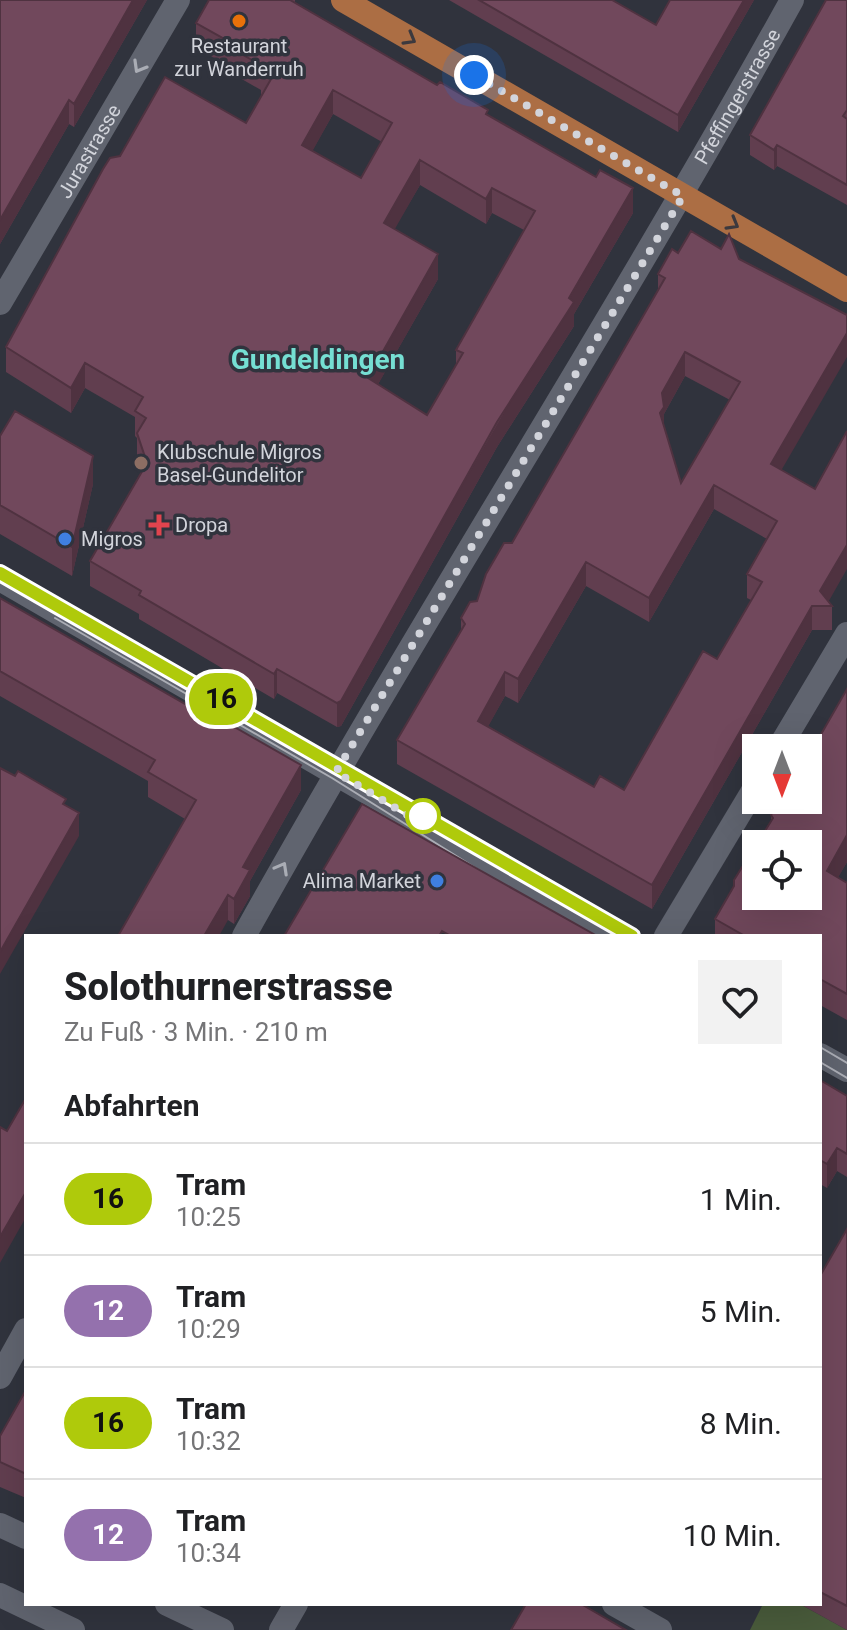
<!DOCTYPE html>
<html lang="de">
<meta charset="utf-8">
<style>
body{margin:0;font-family:Roboto,sans-serif;background:#f2f2f2;color:#202124;height:100vh;display:flex;flex-direction:column;font-size:30px;white-space:nowrap}
*{box-sizing:border-box;margin:0}
p{font-size:26px;color:#757577}
.icon{flex:none;width:44px;height:44px;fill:none;stroke:currentColor;stroke-width:2;stroke-linecap:round;stroke-linejoin:round}
.map{position:relative;flex:1;overflow:hidden}
.sheet{position:absolute;left:24px;top:934px;width:798px;height:672px;display:flex;flex-direction:column;background:#fff;border-radius:0px;box-shadow:0 8px 32px #0002}
.sheet>*{flex:none}
.badge{padding:0 16px;border-radius:26px;font-size:28px;line-height:52px}
.needle{width:52px;rotate:180deg}
.buttons{position:absolute;left:742px;top:734px;display:grid;gap:16px}
.buttons a{display:grid;place-items:center;width:80px;height:80px;border-radius:0px;background:#fff;box-shadow:0 8px 32px #0002;font-size:40px}
.you{position:absolute;width:40px;height:40px;margin:-20px;border:6px solid #fff;border-radius:50%;background:#1a73e8;box-shadow:0 0 0 12px #1a73e833}
.map>.badge{position:absolute;translate:-50% -50%;box-shadow:0 0 0 4px #fff}
h2{padding:0 40px;font-size:30px;line-height:72px}
.round{display:grid;place-items:center;flex:none;width:84px;height:84px;border-radius:0px;background:#f2f2f2}
.headline{display:flex;align-items:center;justify-content:space-between;height:136px;padding:0 40px}
h1{font-size:38px;font-weight:800;line-height:60px}
ul{padding:0;list-style:none}
li{display:flex;align-items:center;gap:24px;height:112px;padding:0 40px;border-top:2px solid #e0e0e0}
li div{flex:1}
li b{display:block;font-size:30px}
li em{font-style:normal}
li .badge{min-width:88px;font-weight:700;text-align:center}
.map>svg:first-child{display:block}
.green{fill:#495b3b}
.lines{fill:none;stroke-linecap:round;stroke-linejoin:round}
.minor{stroke:#60646f;stroke-width:24}
.major{stroke:#ac6e44;stroke-width:24}
.tram{stroke:#abadb5;stroke-width:2}
.wall{fill:#613e4f;fill-rule:evenodd}
.shaded-wall{fill:#4f3240}
.building{fill:#71485c;stroke:#4f3240;stroke-width:2;fill-rule:evenodd}
.oneway{stroke:#3c393e}
.oneway2{stroke:#aaadb5}
.line-casing{stroke:#fff;stroke-width:18}
.line{stroke:#afca0b;stroke-width:12}
.walk{stroke:#d2d4db;stroke-width:8;stroke-dasharray:0 14.4}
.food-dot{fill:#e8710a;stroke:#30333d;stroke-width:3}
.education-dot{fill:#8d6e63;stroke:#30333d;stroke-width:3}
.health-dot{fill:#e0444e;stroke:#30333d;stroke-width:3}
.shop-dot{fill:#3f7fe0;stroke:#30333d;stroke-width:3}
.stop-dot{fill:#fff;stroke:#afca0b;stroke-width:4}
.labels{text-anchor:middle;dominant-baseline:central;stroke-width:7;stroke-linejoin:round;paint-order:stroke}
.poi-label{font-size:20px;fill:#d2d4db;stroke:#30333d;text-anchor:start}
.street-label{font-size:20px;fill:#d2d4db;stroke:#30333d}
.district-label{font-size:28px;font-weight:bold;fill:#75dfd3;stroke:#30333d}
</style>
<div class="map">
<svg width="847" height="1630" viewBox="0 0 847 1630">
<rect width="100%" height="100%" fill="#30333d"/>
<path class="green" d="M 763,1604 L 800,1604 L 847,1630 L 750,1630 Z"/>
<g class="lines">
<g class="minor">
<path id="s1" d="M 0,303 L 178,0"/>
<path d="M 0,579 L 615,936"/>
<path d="M 779,748 L 847,634"/>
<path id="s2" d="M 244,936 C 420,620 617,316 792,0"/>
<path d="M 666,936 L 756,786"/>
<path d="M 820,1055 L 847,1070"/>
<path d="M 0,1377 L 26,1330"/>
<path d="M 0,1525 L 26,1537"/>
<path d="M 0,1595 L 73,1630"/>
<path d="M 167,1604 L 222,1630"/>
<path d="M 614,1604 L 660,1630"/>
<path d="M 281,1630 L 296,1604"/>
</g>
<path class="major" d="M 343,0 L 847,290"/>
<path class="tram" d="M 0,573 L 632,936
M 55,618 L 332,778 L 485,874
M 820,1047 L 847,1063
M 820,1062 L 847,1078"/>
</g>
<path class="wall" d="M 0,0 L 147,0 L 74,127 L 69,124 L 0,244 Z
M 209,0 L 295,0 L 295,3 L 488,115 L 633,213 L 574,314 L 574,326 L 497,447 L 341,726 L 337,727 L 277,693 L 274,699 L 139,619 L 139,614 L 90,586 L 90,561 L 142,472 L 137,458 L 137,438 L 135,436 L 135,417 L 85,388 L 71,413 L 6,372 L 6,347 L 246,123 L 261,97 L 261,90 L 233,74 L 233,68 L 196,48 L 196,23 ZM 333,114 L 382,142 L 361,178 L 312,151 ZM 420,185 L 486,224 L 492,213 L 524,230 L 456,350 L 456,365 L 427,415 L 378,384 L 438,279 L 394,229 Z
M 449,0 L 612,0 L 656,25 L 754,0 L 678,132 Z
M 847,0 L 847,205 L 777,166 L 774,170 L 750,155 L 750,135 Z
M 678,253 L 781,470 L 828,601 L 832,606 L 832,630 L 812,630 L 652,909 L 397,764 L 397,740 L 461,631 L 461,618 L 477,601 L 512,543 L 658,290 L 658,274 ZM 685,376 L 730,400 L 681,483 L 664,426 L 664,414 ZM 714,509 L 767,539 L 747,574 L 747,598 L 751,600 L 717,659 L 624,790 L 594,787 L 488,726 L 505,696 L 518,703 L 586,586 L 649,622 Z
M 0,436 L 93,484 L 72,576 L 0,534 Z
M 0,598 L 301,790 L 250,881 L 250,896 L 234,924 L 228,920 L 185,819 L 148,797 L 148,781 L 0,696 Z
M 847,689 L 847,862 L 838,877 L 847,883 L 847,1020 L 820,1005 L 820,936 L 715,936 L 715,919 L 771,822 L 771,815 L 808,800 Z
M 820,1080 L 847,1096 L 847,1177 L 837,1171 L 827,1188 L 820,1184 Z
M 847,1229 L 847,1630 L 800,1604 L 820,1604 L 820,1276 Z
M 26,1390 L 26,1498 L 0,1487 L 0,1436 Z"/>
<path class="shaded-wall" d="M 133,0 L 147,0 L 74,127 L 74,104 Z
M 744,0 L 754,0 L 678,132 L 678,115 Z
M 333,90 L 333,114 L 302,170 L 302,145 Z
M 69,100 L 69,124 L 0,244 L 0,220 Z
M 777,145 L 777,166 L 774,170 L 774,150 Z
M 420,160 L 420,185 L 384,248 L 384,223 Z
M 492,188 L 492,213 L 486,224 L 486,199 Z
M 633,188 L 633,213 L 574,314 L 574,326 L 497,447 L 341,726 L 337,727 L 337,703 Z
M 438,254 L 438,279 L 368,402 L 368,378 Z
M 847,333 L 847,357 L 771,488 L 771,464 Z
M 685,352 L 685,376 L 664,414 L 664,431 L 660,413 L 662,393 Z
M 85,363 L 85,388 L 71,413 L 71,388 Z
M 93,456 L 93,484 L 72,576 L 72,547 Z
M 714,485 L 714,509 L 649,622 L 649,598 Z
M 847,545 L 847,569 L 826,606 L 820,591 Z
M 586,562 L 586,586 L 518,703 L 518,679 Z
M 812,606 L 812,630 L 652,909 L 652,885 Z
M 277,669 L 277,693 L 274,699 L 274,674 Z
M 505,672 L 505,696 L 478,745 L 478,721 Z
M 301,765 L 301,790 L 250,881 L 250,896 L 234,924 L 234,899 L 243,867 Z
M 79,813 L 79,836 L 0,974 L 0,952 Z
M 847,835 L 847,862 L 827,897 L 827,871 Z
M 228,895 L 228,920 L 219,936 L 204,936 Z
M 837,1148 L 837,1171 L 827,1188 L 827,1164 Z
M 26,1192 L 26,1217 L 0,1263 L 0,1237 Z"/>
<path class="building" d="M 0,0 L 133,0 L 74,104 L 69,100 L 0,220 Z
M 209,0 L 290,0 L 437,85 L 440,82 L 488,110 L 486,114 L 596,177 L 600,170 L 633,188 L 569,298 L 574,302 L 497,422 L 341,701 L 337,703 L 277,669 L 274,674 L 139,595 L 141,591 L 90,561 L 147,463 L 137,433 L 146,418 L 135,411 L 143,397 L 85,363 L 71,388 L 6,347 L 103,169 L 110,158 L 120,156 L 165,77 L 246,123 L 271,79 L 261,73 L 264,67 L 233,49 L 235,45 L 196,23 ZM 333,90 L 392,123 L 361,178 L 302,145 ZM 420,160 L 486,199 L 492,188 L 535,211 L 456,350 L 463,353 L 427,415 L 368,378 L 438,254 L 384,223 Z
M 479,0 L 612,0 L 656,25 L 670,0 L 744,0 L 678,115 Z
M 826,0 L 847,0 L 847,110 L 843,116 L 847,119 L 847,185 L 777,145 L 774,150 L 750,135 Z
M 691,231 L 721,249 L 729,234 L 739,259 L 847,315 L 847,333 L 771,464 L 815,489 L 847,431 L 847,545 L 820,591 L 832,606 L 812,606 L 652,885 L 397,740 L 465,624 L 461,618 L 470,602 L 477,601 L 486,574 L 504,543 L 512,543 L 653,299 L 665,278 L 658,274 L 672,249 L 678,253 ZM 685,352 L 740,382 L 681,483 L 660,413 L 664,407 L 662,393 ZM 714,485 L 777,521 L 747,574 L 762,582 L 717,659 L 703,651 L 624,790 L 600,776 L 594,787 L 478,721 L 505,672 L 518,679 L 586,562 L 649,598 Z
M 15,411 L 93,456 L 72,547 L 0,505 L 0,436 Z
M 0,598 L 187,705 L 189,701 L 301,765 L 243,867 L 250,870 L 234,899 L 228,895 L 204,936 L 118,936 L 196,800 L 148,772 L 155,760 L 0,671 Z
M 847,689 L 847,835 L 827,871 L 847,883 L 847,994 L 820,979 L 820,936 L 745,936 L 715,919 L 734,886 L 734,880 L 756,845 L 756,896 L 808,896 L 808,844 L 757,844 L 773,818 L 771,815 L 779,800 L 808,800 L 808,757 Z
M 0,768 L 15,776 L 18,771 L 66,799 L 63,804 L 79,813 L 0,952 Z
M 362,804 L 597,936 L 451,936 L 442,931 L 439,936 L 284,936 Z
M 820,1080 L 847,1096 L 847,1154 L 837,1148 L 827,1164 L 820,1160 Z
M 26,1098 L 26,1192 L 0,1237 L 0,1127 L 7,1131 Z
M 847,1229 L 847,1606 L 820,1592 L 820,1276 Z
M 26,1390 L 26,1474 L 0,1462 L 0,1436 Z
M 526,1604 L 581,1604 L 626,1630 L 511,1630 Z"/>
<defs><path id="oneway-chevron" d="M-2-3.5L2.5 0L-2 3.5" fill="none" stroke-width="1.6" stroke-linecap="round" stroke-linejoin="round" transform="scale(2)"/></defs>
<g class="oneway">
<use href="#oneway-chevron" transform="translate(410 39) rotate(30)"/>
<use href="#oneway-chevron" transform="translate(733 224) rotate(30)"/>
</g>
<g class="oneway2">
<use href="#oneway-chevron" transform="translate(139 67) rotate(120)"/>
<use href="#oneway-chevron" transform="translate(282 868) rotate(-61)"/>
</g>
<g class="lines">
<defs>
<path id="line" d="M 0,573 L 632,936"/>
</defs>
<use href="#line" class="line-casing"/>
<use href="#line" class="line"/>
<path class="walk" d="M 423,816 L 424,825 L 336,772 L 683,196 L 474,75"/>
</g>
<circle class="food-dot" cx="239" cy="21" r="8"/>
<circle class="education-dot" cx="141" cy="463" r="8"/>
<path class="health-dot" d="M155 513h8v8h8v8h-8v8h-8v-8h-8v-8h8z"/>
<g class="shop-dot">
<circle cx="65" cy="539" r="8"/>
<circle cx="437" cy="881" r="8"/>
</g>
<circle class="stop-dot" cx="423" cy="816" r="16"/>
<g class="labels">
<g class="poi-label">
<text x="239" y="46" text-anchor="middle">Restaurant<tspan x="239" dy="23">zur Wanderruh</tspan></text>
<text x="157" y="452">Klubschule Migros<tspan x="157" dy="23">Basel-Gundelitor</tspan></text>
<text x="175" y="525">Dropa</text>
<text x="81" y="539">Migros</text>
<text x="421" y="881" text-anchor="end">Alima Market</text>
</g>
<g class="street-label">
<text stroke="none"><textPath href="#s2" startOffset="974">Pfeffingerstrasse</textPath></text>
<text stroke="none"><textPath href="#s1" startOffset="176">Jurastrasse</textPath></text>
</g>
<g class="district-label">
<text x="318" y="359">Gundeldingen</text>
</g>
</g>
</svg>
<div class="buttons">
<a><svg class="needle" viewBox="-14 -14 28 28"><path d="M0-13l5 13h-10z" fill="#e53935"/><path d="M0 13l5-13h-10z" fill="#757577"/></svg></a>
<a><svg class="icon" aria-label="locate" viewBox="0 0 24 24"><circle cx="12" cy="12" r="6"/><path d="M12 2v4M12 18v4M2 12h4M18 12h4"/></svg></a>
</div>
<div class="you" style="left:474px;top:75px"></div>
<b class="badge" style="left:221px;top:699px;background:#afca0b;color:#111">16</b>
<section class="sheet">
<div class="headline"><div><h1>Solothurnerstrasse</h1><p>Zu Fuß · 3 Min. · 210 m</p></div><a class="round"><svg class="icon" aria-label="heart" viewBox="0 0 24 24"><path d="M12 20l-8-8c-3-5 5-10 8-4 3-6 11-1 8 4z"/></svg></a></div>
<h2>Abfahrten</h2>
<ul>
<li><span class="badge" style="background:#afca0b;color:#111">16</span><div><b>Tram</b><p>10:25</p></div><em>1 Min.</em></li>
<li><span class="badge" style="background:#9471ad;color:#fff">12</span><div><b>Tram</b><p>10:29</p></div><em>5 Min.</em></li>
<li><span class="badge" style="background:#afca0b;color:#111">16</span><div><b>Tram</b><p>10:32</p></div><em>8 Min.</em></li>
<li><span class="badge" style="background:#9471ad;color:#fff">12</span><div><b>Tram</b><p>10:34</p></div><em>10 Min.</em></li>
</ul>
</section>
</div>
